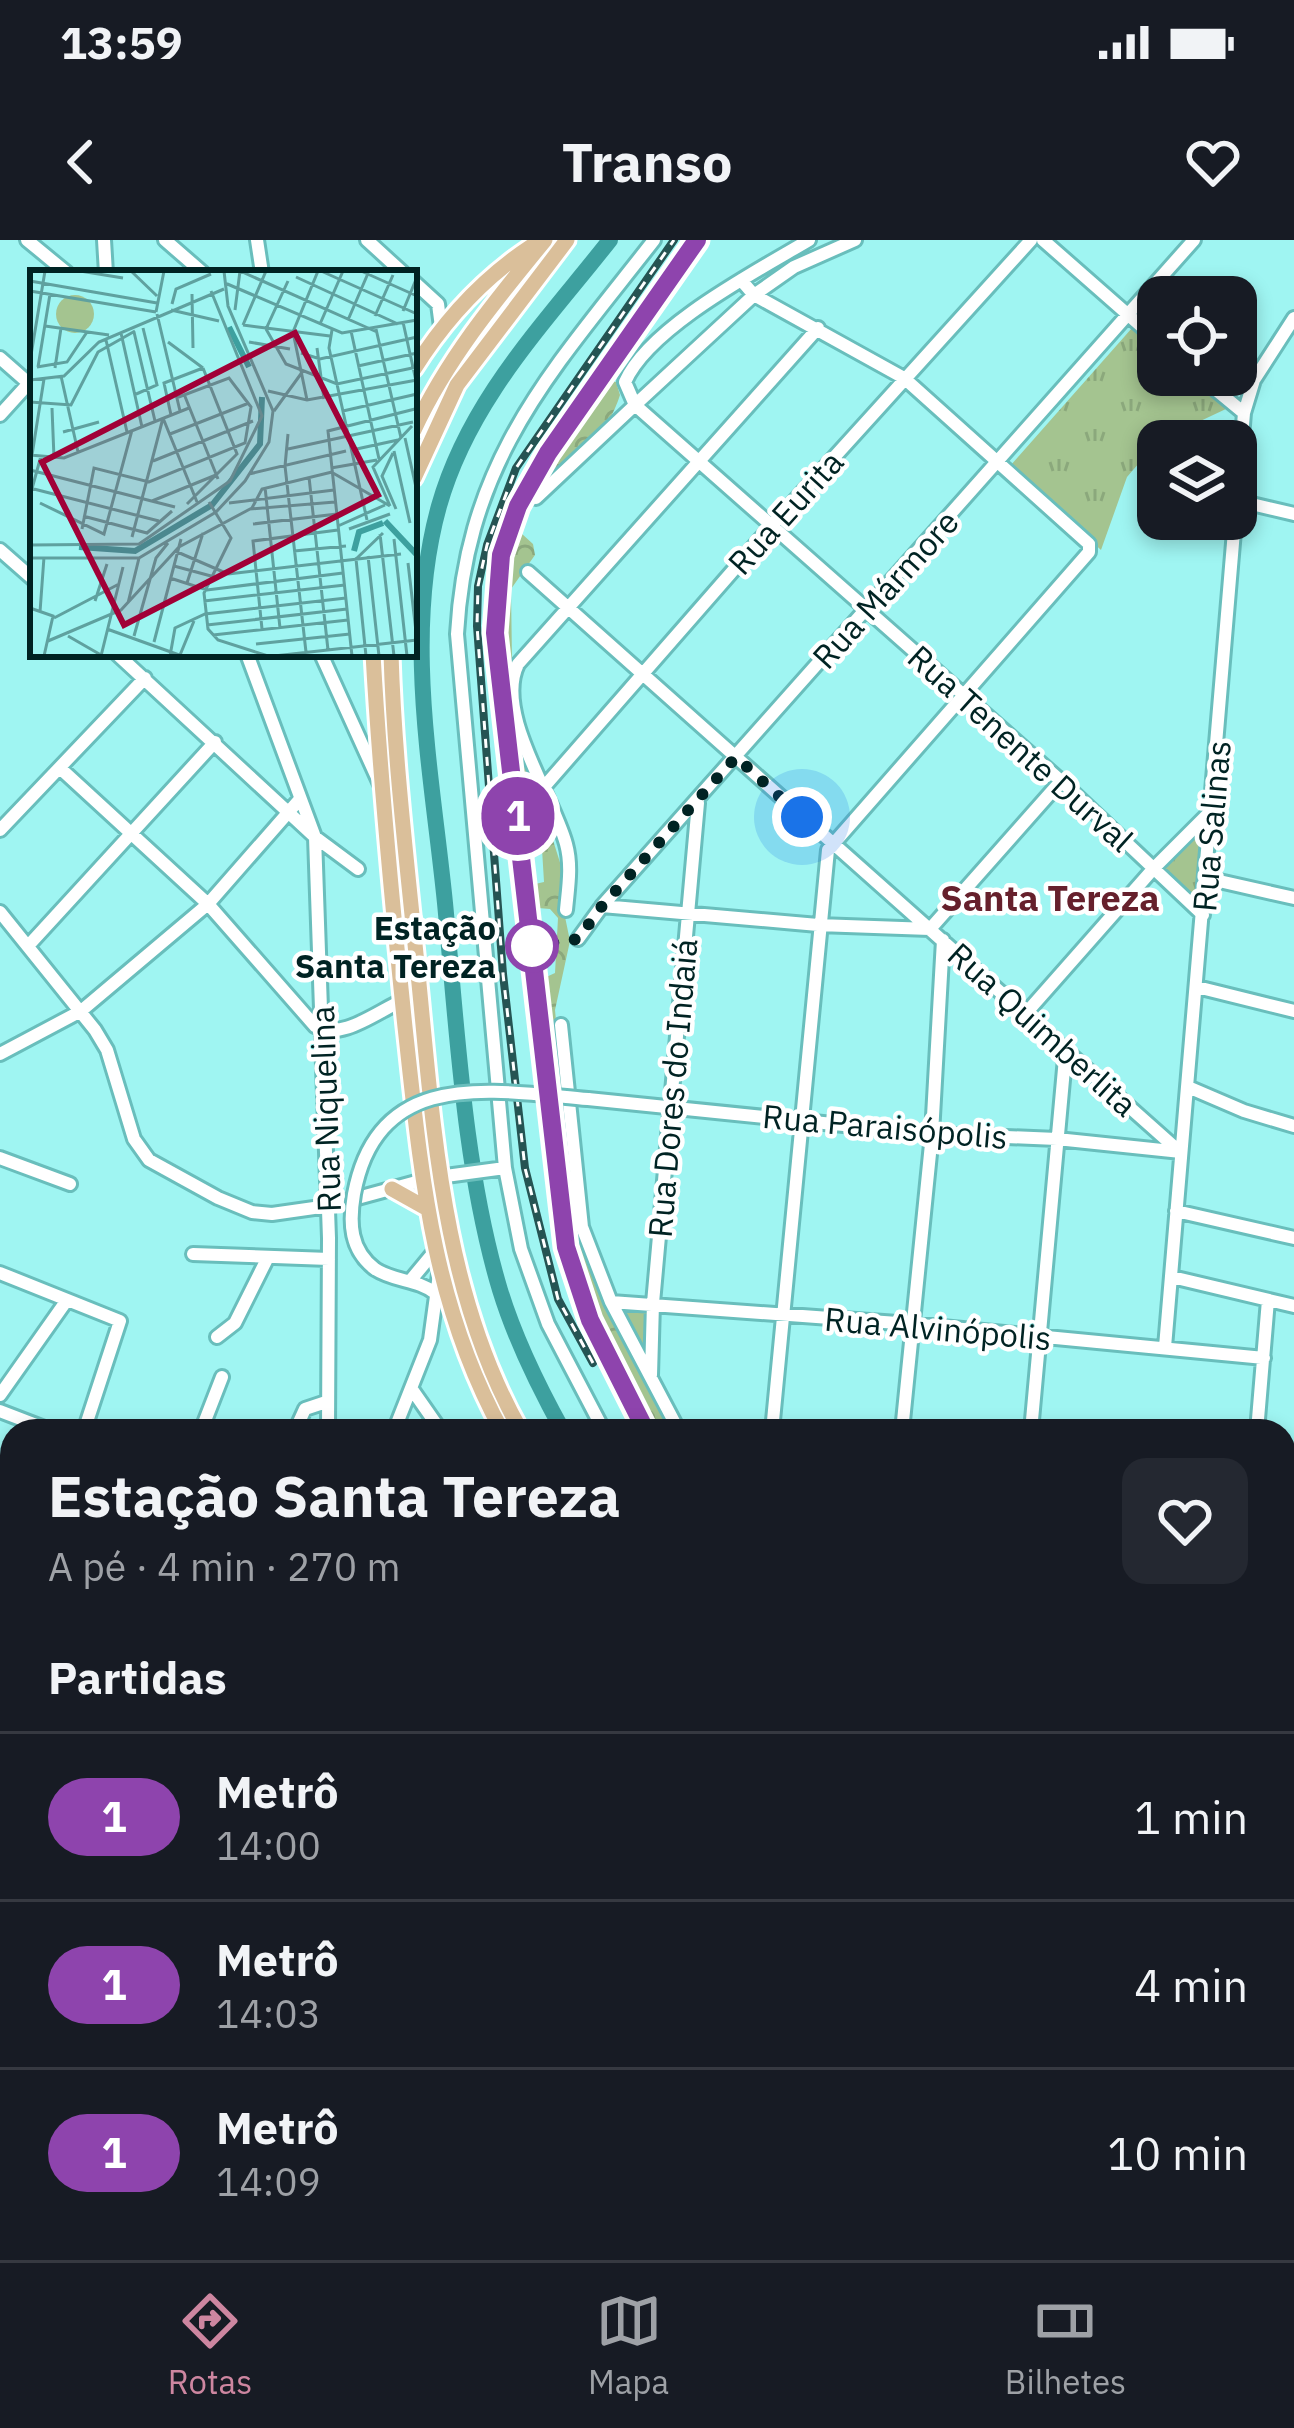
<!DOCTYPE html>
<html lang="pt">
<meta charset="utf-8">
<style>
body{margin:0;font-family:"IBM Plex Sans",sans-serif;background:#242831;color:#f1f3f6;height:100vh;display:flex;flex-direction:column;font-size:45px;white-space:nowrap}
*{box-sizing:border-box;margin:0}
p{font-size:39px;color:#9ea1a6}
.icon{flex:none;width:66px;height:66px;fill:none;stroke:currentColor;stroke-width:2;stroke-linecap:round;stroke-linejoin:round}
.map{position:relative;flex:1;overflow:hidden}
.sheet{position:absolute;left:0px;top:1179px;width:1296px;height:843px;display:flex;flex-direction:column;background:#171b24;border-radius:36px 36px 0 0;box-shadow:0 6px 18px #0003}
.sheet>*{flex:none}
.badge{padding:0 24px;border-radius:39px;font-size:42px;line-height:78px}
.buttons{position:absolute;left:1137px;top:36px;display:grid;gap:24px}
.buttons a{display:grid;place-items:center;width:120px;height:120px;border-radius:24px;background:#171b24;box-shadow:0 6px 18px #0003;font-size:60px}
.you{position:absolute;width:60px;height:60px;margin:-30px;border:9px solid #fff;border-radius:50%;background:#1a73e8;box-shadow:0 0 0 18px #1a73e833}
.map>.badge{position:absolute;translate:-50% -50%;box-shadow:0 0 0 6px #fff}
h2{padding:0 48px;font-size:45px;line-height:108px}
.round{display:grid;place-items:center;flex:none;width:126px;height:126px;border-radius:24px;background:#242831}
.summary{display:flex;align-items:center;justify-content:space-between;height:204px;padding:0 48px}
h1{font-size:57px;font-weight:700;line-height:90px}
ul{padding:0;list-style:none}
li{display:flex;align-items:center;gap:36px;height:168px;padding:0 48px;border-top:3px solid #363941}
li div{flex:1}
li b{display:block;font-size:45px}
li em{font-style:normal}
li .badge{min-width:132px;font-weight:700;text-align:center}
.status{display:flex;justify-content:space-between;align-items:center;height:84px;padding:0 60px;background:#171b24;direction:ltr}
.status svg{height:33px;fill:currentColor}
header{display:flex;justify-content:space-between;align-items:center;height:156px;padding:0 48px;background:#171b24;font-size:54px;font-weight:700}
.menu{display:flex;justify-content:space-around;align-items:center;height:168px;border-top:3px solid #363941;background:#171b24;font-size:33px;color:#9ea1a6}
.menu a{display:grid;justify-items:center;gap:6px}
.menu .selected{color:#cd86a0}
.map>svg:first-child{display:block}
.forest{fill:url(#forest-crowns)}
.park{fill:url(#park-tufts)}
.lines{fill:none;stroke-linecap:round;stroke-linejoin:round}
.river{stroke:#3da09f;stroke-width:16}
.minor-casing{stroke:#69bebc;stroke-width:18}
.major-casing{stroke:#fff;stroke-width:21}
.minor{stroke:#fff;stroke-width:12}
.major{stroke:#dabf9a;stroke-width:15}
.rail-casing{stroke:#255453;stroke-width:8}
.rail{stroke:#fff;stroke-width:3;stroke-dasharray:9;stroke-linecap:butt}
.minor-bridge-casing{stroke:#69bebc;stroke-width:18;stroke-linecap:butt}
.minor-bridge{stroke:#fff;stroke-width:12}
.line-casing{stroke:#fff;stroke-width:27}
.line{stroke:#8e44ad;stroke-width:18}
.walk{stroke:#002323;stroke-width:12;stroke-dasharray:0 21.6}
.stop-dot{fill:#fff;stroke:#8e44ad;stroke-width:6}
.labels{text-anchor:middle;dominant-baseline:central;stroke-width:9;stroke-linejoin:round;paint-order:stroke}
.street-label{font-size:33px;fill:#002323;stroke:#fff}
.stop-label{font-size:33px;font-weight:bold;fill:#002323;stroke:#fff;text-anchor:end}
.neighbourhood-label{font-size:36px;font-weight:bold;fill:#66202c;stroke:#fff}
.inset-river{fill:none;stroke:#3da09f;stroke-width:6}
.inset-road{fill:none;stroke:#5fa19f;stroke-width:3}
.view{fill:#a10137;fill-opacity:0.15;stroke:#a10137;stroke-width:6}
.inset-edge{fill:none;stroke:#002323;stroke-width:6}
</style>
<div class="status"><b>13:59</b><svg viewBox="0 0 49 12"><path d="M0 12V9h3v3zM5 12V6h3v6zM10 12V3h3v9zM15 12V0h3v12zM26 1h20v11H26zM47 4h2v5h-2z"/></svg></div>
<header><svg class="icon" aria-label="back" viewBox="0 0 24 24"><path d="M15 5l-7 7 7 7"/></svg>Transo<svg class="icon" aria-label="heart" viewBox="0 0 24 24"><path d="M12 20l-8-8c-3-5 5-10 8-4 3-6 11-1 8 4z"/></svg></header>
<div class="map">
<svg width="1294" height="2020" viewBox="0 0 1294 2020">
<defs>
<pattern id="forest-crowns" width="20" height="18" patternUnits="userSpaceOnUse" patternTransform="scale(3)"><rect width="20" height="18" fill="#a4c490"/><path d="M2 6a3 3 0 1 1 6 0M12 15a3 3 0 1 1 6 0" fill="none" stroke="#8ba87c"/></pattern>
<pattern id="park-tufts" width="24" height="20" patternUnits="userSpaceOnUse" patternTransform="scale(3)"><rect width="24" height="20" fill="#a4c490"/><path d="M3 7l-1-3M5 7V3M7 7l1-3M15 17l-1-3M17 17v-4M19 17l1-3" fill="none" stroke="#8ba87c"/></pattern>
</defs>
<rect width="100%" height="100%" fill="#9ff5f2"/>
<path class="forest" d="M 608,140 L 616,142 L 620,155 C 617,164 613,174 608,181 C 582,218 524,243 521,293 L 533,304 L 535,315 L 511,349 L 512,421 L 508,439 L 513,473 L 563,632 L 563,667 L 570,701 L 555,770 L 574,966 L 581,1004 L 675,1191 L 651,1191 L 585,1059 L 568,1001 L 540,751 L 544,738 L 555,733 L 558,678 L 550,669 L 538,668 L 535,644 L 544,642 L 542,609 L 523,600 C 514,527 497,453 498,379 C 500,292 549,202 608,140 Z"/>
<path class="park" d="M 1132,88 L 1158,109 L 1158,135 L 1189,135 L 1228,168 L 1158,201 L 1127,237 L 1101,310 L 1010,226 Z
M 1204,586 L 1197,662 L 1164,629 Z
M 616,1064 L 649,1065 L 648,1126 Z"/>
<g class="lines">
<path class="river" d="M 563,1191 C 538,1146 515,1099 500,1050 C 464,930 457,789 445,663 C 432,533 403,395 439,266 C 469,160 544,84 610,0
M 1284,1617 L 1294,1617"/>
<defs>
<path id="minor" d="M 27,0 L 67,33
M 104,0 L 106,33
M 165,0 L 203,33
M 257,0 L 262,33
M 367,0 L 403,33
M 855,0 L 794,27 L 754,55 L 635,165 L 1061,541 L 1203,675
M 1043,0 L 1158,101
M 741,40 L 754,55 L 904,138 L 1089,304 L 1089,312 L 828,610 L 772,1191
M 414,42 L 438,64 L 441,87
M 0,118 L 33,147
M 1198,135 L 1244,173
M 0,175 L 29,143
M 536,258 L 635,165 L 625,142 C 649,87 757,31 809,0
M 1239,261 L 1294,274
M 0,310 L 33,339
M 528,332 L 1180,912
M 117,414 L 315,597 L 358,629
M 247,414 L 315,597 L 329,998 L 328,1191
M 321,414 L 380,544
M 61,529 L 208,664 L 315,786 C 342,802 380,769 406,759
M 543,548 L 771,287 L 1031,0
M 0,590 L 145,438
M 1206,638 L 1294,658
M 602,666 L 818,685 L 930,689 L 1061,541
M 566,670 C 568,648 572,626 566,604 C 553,555 494,473 518,424 L 818,88
M 0,672 L 95,790 L 107,810 L 134,899 L 149,920 L 218,958 L 252,972 L 272,974 L 328,966 L 431,938 L 505,928
M 578,699 L 602,666 L 1194,0
M 28,706 L 215,502
M 1197,747 L 1294,771
M 1027,772 L 1154,628 L 1212,570
M 561,785 L 582,987 L 611,1062 L 679,1191
M 0,814 L 81,771 L 208,664 L 300,559
M 1188,847 L 1244,871 L 1294,886
M 588,859 L 932,894 L 1057,899 L 1181,912
M 0,918 L 70,944
M 1176,971 L 1294,998
M 193,1014 L 329,1019
M 375,1029 C 395,1042 417,1039 435,1053
M 0,1033 L 120,1081 L 84,1191
M 1172,1037 L 1294,1066
M 410,1041 L 434,1012
M 611,1062 L 911,1084 L 1264,1118
M 217,1097 L 235,1083 L 267,1019
M 1165,1107 L 1244,173 L 1254,140 L 1294,78
M 651,1135 L 653,1063 L 698,563
M 411,1148 L 441,1191
M 0,1155 L 67,1060
M 0,1171 L 52,1191
M 201,1191 L 222,1137
M 295,1191 L 305,1169 L 326,1162
M 394,1191 L 430,1100 L 439,1034
M 604,1191 L 548,1084 L 521,1009 L 505,928 L 457,394 C 467,218 552,131 654,0
M 902,1191 L 932,894 L 943,700
M 1031,1191 L 1066,807
M 1257,1191 L 1268,1060
M 1284,1314 L 1294,1315
M 0,1339 L 12,1344
M 0,1407 L 12,1375
M 0,1515 L 12,1520
M 1284,1579 L 1294,1579
M 0,1692 L 12,1696
M 1284,1838 L 1294,1824
M 1284,1854 L 1294,1854
M 0,1900 L 12,1904
M 0,1977 L 12,1969
M 1284,1997 L 1294,2003
M 400,2010 L 441,2020
M 837,2010 L 865,2020
M 168,2020 L 171,2010
M 269,2020 L 272,2010
M 366,2020 L 369,2010
M 463,2020 L 466,2010
M 562,2020 L 565,2010
M 775,2020 L 779,2010
M 950,2020 L 961,2010
M 1112,2020 L 1123,2010
M 1125,2020 L 1147,2010"/>
<path id="major" d="M 414,129 C 446,78 487,34 538,2
M 414,190 C 447,119 495,61 545,0
M 414,238 L 457,145 L 567,0
M 373,414 C 380,539 392,662 405,787 C 421,931 431,1061 502,1191
M 391,414 C 394,514 406,614 416,714 C 433,875 439,1047 521,1191
M 392,949 L 426,968
M 1284,1650 L 1294,1650
M 1284,1669 L 1294,1669"/>
</defs>
<use href="#minor" class="minor-casing"/>
<use href="#major" class="major-casing"/>
<use href="#minor" class="minor"/>
<use href="#major" class="major"/>
<defs>
<path id="rail" d="M 593,1123 L 558,1059 L 525,928 L 503,734 L 477,386 L 478,346 L 487,305 L 516,228 L 674,0
M 647,1191 L 590,1080 L 566,1007 L 518,576 L 504,493 L 495,393 L 496,352 L 501,315 L 518,266 L 548,213 L 697,0
M 1284,1462 L 1294,1454"/>
</defs>
<use href="#rail" class="rail-casing"/>
<use href="#rail" class="rail"/>
<defs>
<path id="minor-bridge" d="M 375,1029 C 350,1010 349,983 354,954 C 378,826 493,851 588,859"/>
</defs>
<use href="#minor-bridge" class="minor-bridge-casing"/>
<use href="#minor-bridge" class="minor-bridge"/>
</g>
<g class="lines">
<defs>
<path id="line" d="M 646,1191 L 590,1080 L 566,1007 L 495,393 L 501,315 L 518,266 L 548,213 L 697,0"/>
</defs>
<use href="#line" class="line-casing"/>
<use href="#line" class="line"/>
<path class="walk" d="M 532,706 L 578,699 L 602,666 L 736,517 L 802,577"/>
</g>
<circle class="stop-dot" cx="532" cy="706" r="24"/>
<g class="labels">
<g class="street-label">
<text transform="translate(785 272) rotate(-48)">Rua Eurita</text>
<text transform="translate(885 349) rotate(-48)">Rua Mármore</text>
<text transform="translate(1021 508) rotate(42)">Rua Tenente Durval</text>
<text transform="translate(1211 586) rotate(-85)">Rua Salinas</text>
<text transform="translate(1043 789) rotate(42)">Rua Quimberlita</text>
<text transform="translate(672 848) rotate(-85)">Rua Dores do Indaiá</text>
<text transform="translate(325 869) rotate(-92)">Rua Niquelina</text>
<text transform="translate(885 886) rotate(5)">Rua Paraisópolis</text>
<text transform="translate(938 1088) rotate(5)">Rua Alvinópolis</text>
</g>
<g class="stop-label">
<text x="496" y="687">Estação<tspan x="496" dy="38">Santa Tereza</tspan></text>
</g>
<g class="neighbourhood-label">
<text x="1050" y="657">Santa Tereza</text>
</g>
</g>
<g transform="translate(30 30)">
<rect width="387" height="387" fill="#9ff5f2"/>
<path d="M26 44a19 19 0 1 1 38 0a19 19 0 1 1-38 0Z" fill="#a4c490"/>
<path class="inset-river" d="M 199,57 L 219,97M 355,251 L 387,285M 49,277 L 105,281 L 182,235 L 230,174 L 232,127M 324,281 L 329,262 L 353,253"/>
<path class="inset-road" d="M 50,1 L 93,8M 101,1 L 127,26M 210,1 L 347,62M 291,1 L 387,44M 331,1 L 387,26M 266,7 L 368,54M 0,11 L 127,33M 195,13 L 312,63 L 387,50M 0,21 L 126,42M 162,24 L 163,78M 142,34 L 146,19 L 181,4M 141,40 L 189,51M 205,40 L 210,1M 373,41 L 387,7M 126,42 L 134,1M 127,44 L 150,141M 345,46 L 363,5M 318,50 L 339,1M 373,52 L 386,111M 290,54 L 313,1M 213,55 L 300,66M 213,55 L 236,1M 15,56 L 79,65M 236,59 L 256,94 L 307,114 L 387,97M 236,59 L 258,11M 346,59 L 371,168M 302,60 L 299,78 L 337,250M 321,61 L 349,189M 104,62 L 125,151M 263,62 L 277,130M 263,62 L 288,1M 91,63 L 112,157M 76,70 L 97,162M 138,72 L 173,98M 219,72 L 260,79M 287,78 L 294,129M 271,83 L 290,89 L 387,67M 0,91 L 15,1M 328,96 L 387,83M 7,97 L 37,92 L 57,62M 8,97 L 20,24M 25,98 L 31,58M 31,106 L 48,182M 0,110 L 34,106 L 69,72 L 194,19M 238,121 L 277,130 L 387,110M 154,124 L 188,209M 104,125 L 127,115 L 113,58M 0,132 L 41,135 L 68,82 L 105,61M 22,138 L 24,188M 244,141 L 273,101M 313,141 L 387,124M 141,145 L 134,113 L 173,98M 133,148 L 167,232M 33,162 L 69,152M 140,164 L 219,133M 258,164 L 255,196 L 276,382M 375,168 L 387,222M 258,179 L 383,152M 322,180 L 368,170M 364,181 L 380,253M 363,183 L 352,206 L 366,239M 0,185 L 34,188 L 159,138M 2,185 L 14,109M 123,191 L 223,151M 301,198 L 347,190M 0,200 L 145,237M 303,203 L 360,236M 219,204 L 316,181M 279,207 L 298,380M 235,217 L 250,358M 0,218 L 129,251M 0,226 L 11,186M 122,231 L 186,205M 179,232 L 201,268 L 174,323 L 178,359 L 188,370 L 238,386M 10,233 L 74,264 L 102,160M 199,233 L 304,220M 157,234 L 207,184 L 173,98M 360,236 L 343,197 L 382,156M 220,239 L 305,232M 53,246 L 117,263 L 142,241M 223,254 L 307,244M 308,256 L 355,235M 52,259 L 64,198 L 119,212 L 215,173 L 221,137 L 199,108 L 146,128M 319,259 L 360,244M 350,264 L 364,386M 102,267 L 133,148M 364,269 L 377,386M 0,275 L 109,274 L 200,211 L 232,146 L 181,21M 145,281 L 198,304M 264,281 L 316,276M 338,286 L 349,386M 0,288 L 109,288 L 186,242 L 215,211 L 239,172 L 243,141 L 198,36 L 194,1M 378,293 L 387,370M 144,296 L 181,306M 198,304 L 371,284M 140,308 L 177,320 L 313,303M 157,313 L 173,263M 65,331 L 77,294M 174,331 L 315,315M 98,333 L 109,288M 0,338 L 23,346 L 14,386M 10,342 L 14,287M 24,348 L 89,314M 177,355 L 317,339M 77,359 L 152,386M 232,359 L 223,271 L 308,260M 183,365 L 318,350M 38,366 L 71,385M 104,366 L 126,288 L 138,273M 18,371 L 91,340 L 149,277 L 222,238 L 232,219 L 302,202M 124,372 L 151,269M 226,374 L 320,364M 150,385 L 164,351M 71,386 L 93,297M 140,386 L 145,358 L 175,344 L 316,328M 244,386 L 387,370M 322,386 L 298,161 L 385,139M 336,386 L 326,289 L 353,263"/>
<path class="view" d="M 265,63 L 348,225 L 94,355 L 12,192 Z"/>
<rect width="387" height="387" class="inset-edge"/>
</g>
</svg>
<div class="buttons">
<a><svg class="icon" aria-label="locate" viewBox="0 0 24 24"><circle cx="12" cy="12" r="6"/><path d="M12 2v4M12 18v4M2 12h4M18 12h4"/></svg></a>
<a><svg class="icon" aria-label="layers" viewBox="0 0 24 24"><path d="M12 4l9 5-9 5-9-5zM3 14l9 5 9-5"/></svg></a>
</div>
<div class="you" style="left:802px;top:577px"></div>
<b class="badge" style="left:518px;top:576px;background:#8e44ad;color:#fff">1</b>
<section class="sheet">
<div class="summary"><div><h1>Estação Santa Tereza</h1><p>A pé · 4 min · 270 m</p></div><a class="round"><svg class="icon" aria-label="heart" viewBox="0 0 24 24"><path d="M12 20l-8-8c-3-5 5-10 8-4 3-6 11-1 8 4z"/></svg></a></div>
<h2>Partidas</h2>
<ul>
<li><span class="badge" style="background:#8e44ad;color:#fff">1</span><div><b>Metrô</b><p>14:00</p></div><em>1 min</em></li>
<li><span class="badge" style="background:#8e44ad;color:#fff">1</span><div><b>Metrô</b><p>14:03</p></div><em>4 min</em></li>
<li><span class="badge" style="background:#8e44ad;color:#fff">1</span><div><b>Metrô</b><p>14:09</p></div><em>10 min</em></li>
</ul>
</section>
</div>
<nav class="menu">
<a class="selected"><svg class="icon" aria-label="directions" viewBox="0 0 24 24"><path d="M12 3l9 9-9 9-9-9zM9 14v-3h6M13 9l2 2-2 2"/></svg>Rotas</a>
<a><svg class="icon" aria-label="map" viewBox="0 0 24 24"><path d="M3 6l6-2 6 2 6-2v14l-6 2-6-2-6 2zM9 4v14M15 6v14"/></svg>Mapa</a>
<a><svg class="icon" aria-label="tickets" viewBox="0 0 24 24"><path d="M3 7h18v10H3zM15 7v10"/></svg>Bilhetes</a>
</nav>
